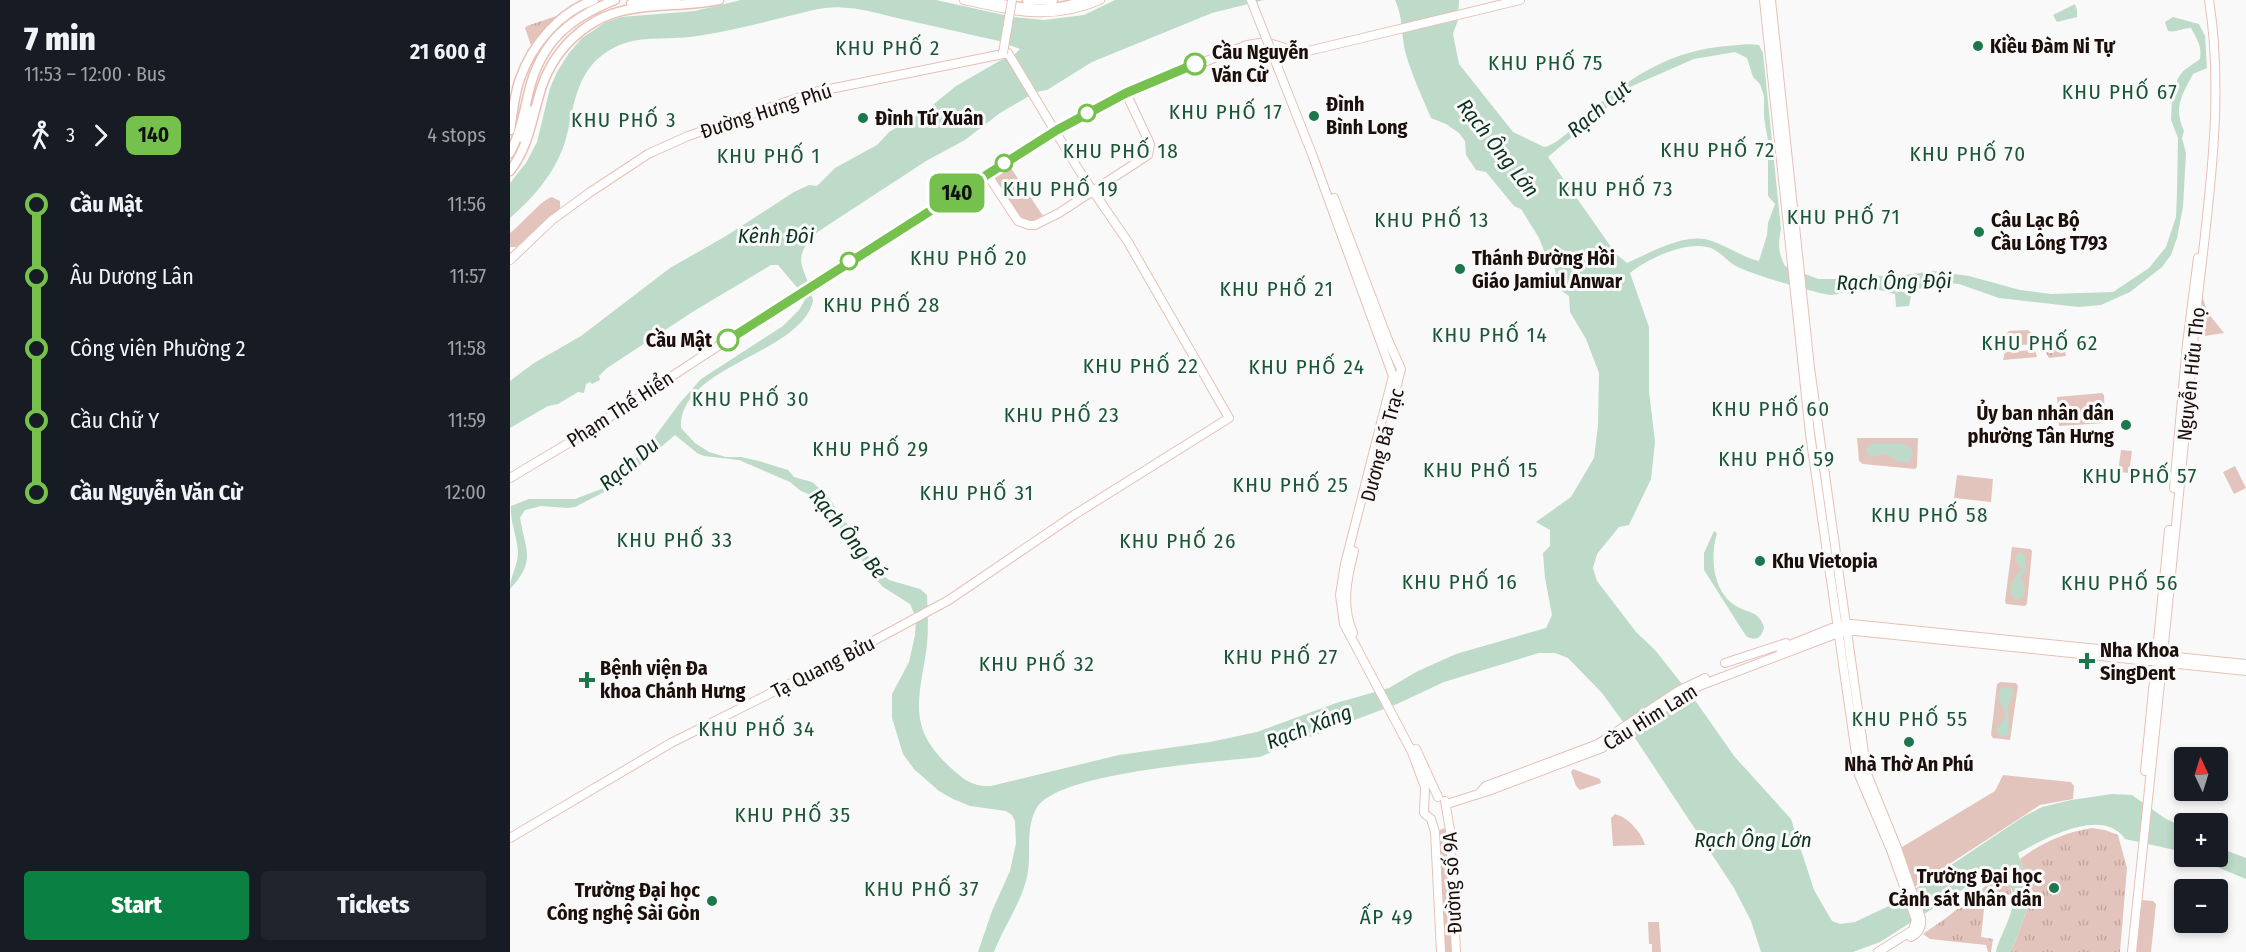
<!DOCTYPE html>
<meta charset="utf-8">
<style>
body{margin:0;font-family:"Fira Sans Condensed",sans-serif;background:#20242c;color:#f1f3f6;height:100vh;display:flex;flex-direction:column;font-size:22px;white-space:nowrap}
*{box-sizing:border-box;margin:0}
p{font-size:20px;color:#9ea1a6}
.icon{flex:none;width:33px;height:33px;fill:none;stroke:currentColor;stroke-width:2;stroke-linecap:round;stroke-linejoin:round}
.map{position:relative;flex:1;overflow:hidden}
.drawer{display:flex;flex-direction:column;background:#171b24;width:510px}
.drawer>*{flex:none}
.badge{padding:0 12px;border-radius:9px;font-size:21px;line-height:39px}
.needle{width:39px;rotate:356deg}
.tools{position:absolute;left:1664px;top:747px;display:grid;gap:12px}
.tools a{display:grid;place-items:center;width:54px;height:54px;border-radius:6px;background:#171b24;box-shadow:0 3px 9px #0003;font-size:30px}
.map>.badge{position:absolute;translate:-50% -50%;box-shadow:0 0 0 3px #fff}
.legs{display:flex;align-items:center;gap:9px;height:66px;padding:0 24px;font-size:20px}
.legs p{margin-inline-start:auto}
.summary{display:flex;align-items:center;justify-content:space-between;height:102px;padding:0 24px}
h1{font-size:33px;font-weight:800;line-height:45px}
.button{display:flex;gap:12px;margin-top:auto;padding:12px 24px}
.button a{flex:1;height:69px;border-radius:6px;background:#0b8043;color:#fff;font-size:24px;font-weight:800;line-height:69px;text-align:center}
.button a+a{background:#20242c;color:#f1f3f6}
ul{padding:0 24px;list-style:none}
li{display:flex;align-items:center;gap:21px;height:72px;font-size:22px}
li i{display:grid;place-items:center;width:9px;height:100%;margin:0 8px;background:currentColor}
li i::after{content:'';width:15px;height:15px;margin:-8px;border:4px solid;border-radius:50%;background:#171b24}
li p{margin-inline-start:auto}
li:first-child i{background:linear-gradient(#0000 50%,currentColor 0)}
li:last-child i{background:linear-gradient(currentColor 50%,#0000 0)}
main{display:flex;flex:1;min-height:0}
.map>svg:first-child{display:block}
.grass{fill:url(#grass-tufts)}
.park{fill:#e3c4bc}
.water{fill:#bddbc8;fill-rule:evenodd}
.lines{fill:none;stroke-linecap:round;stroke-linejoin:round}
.major-casing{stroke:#e7c0b6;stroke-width:10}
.highway-casing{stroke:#e7c0b6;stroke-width:11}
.major{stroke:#fff;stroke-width:8}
.highway{stroke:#fff;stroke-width:8}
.major-bridge-casing{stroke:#e7c0b6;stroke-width:10;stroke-linecap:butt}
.major-bridge{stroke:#fff;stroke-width:8}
.line-1-casing{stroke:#fff;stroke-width:14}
.line-1{stroke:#76c04d;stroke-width:9}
.poi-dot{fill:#1d774c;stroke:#f9f9f9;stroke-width:2}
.stop-1-dot{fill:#fff;stroke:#76c04d;stroke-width:3}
.labels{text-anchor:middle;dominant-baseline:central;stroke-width:6;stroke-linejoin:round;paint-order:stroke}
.poi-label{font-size:20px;font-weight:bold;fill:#1b0e0b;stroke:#f9f9f9;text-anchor:start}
.stop-label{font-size:20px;font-weight:bold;fill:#1b0e0b;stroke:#f9f9f9;text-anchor:start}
.street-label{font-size:20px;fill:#1b0e0b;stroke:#f9f9f9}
.neighbourhood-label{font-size:21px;letter-spacing:1.5px;fill:#195537;stroke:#f9f9f9}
.water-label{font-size:21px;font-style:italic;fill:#0a321e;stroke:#f9f9f9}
</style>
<main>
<section class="drawer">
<div class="summary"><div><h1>7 min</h1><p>11:53 – 12:00 · Bus</p></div><b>21 600 ₫</b></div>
<div class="legs"><svg class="icon" aria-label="walk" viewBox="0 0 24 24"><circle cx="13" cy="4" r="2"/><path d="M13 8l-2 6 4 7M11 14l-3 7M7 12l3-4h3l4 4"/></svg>3<svg class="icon" aria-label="forward" viewBox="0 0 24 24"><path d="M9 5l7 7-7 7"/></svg><b class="badge" style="background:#76c04d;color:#111">140</b><p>4 stops</p></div>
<ul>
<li><i style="color:#76c04d"></i><b>Cầu Mật</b><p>11:56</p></li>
<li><i style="color:#76c04d"></i><span>Âu Dương Lân</span><p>11:57</p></li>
<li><i style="color:#76c04d"></i><span>Công viên Phường 2</span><p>11:58</p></li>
<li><i style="color:#76c04d"></i><span>Cầu Chữ Y</span><p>11:59</p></li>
<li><i style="color:#76c04d"></i><b>Cầu Nguyễn Văn Cừ</b><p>12:00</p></li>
</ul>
<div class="button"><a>Start</a><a>Tickets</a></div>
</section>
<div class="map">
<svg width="1736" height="952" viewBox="0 0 1736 952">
<defs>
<pattern id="grass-tufts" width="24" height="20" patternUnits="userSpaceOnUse" patternTransform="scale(1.5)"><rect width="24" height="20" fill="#e3c4bc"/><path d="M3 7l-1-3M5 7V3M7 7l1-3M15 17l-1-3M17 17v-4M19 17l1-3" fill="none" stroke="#c2a7a0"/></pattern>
</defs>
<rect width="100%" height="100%" fill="#f9f9f9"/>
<path class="grass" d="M 52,14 L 23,51 L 15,28 L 17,26 Z
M 1554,345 L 1556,356 L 1539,358 L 1533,347 Z
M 1582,828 L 1595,830 L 1608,835 L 1617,868 L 1610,952 L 1501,952 L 1518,908 L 1520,890 L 1510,859 C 1531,843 1556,832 1582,828 Z
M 1487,877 L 1500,885 L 1502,895 L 1476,892 L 1471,937 L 1483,939 L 1481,952 L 1478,952 L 1476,945 L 1420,939 L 1413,934 L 1436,918 Z"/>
<path class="park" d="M 499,165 L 535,219 L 523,222 L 510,221 L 481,176 Z
M 42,197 L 50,201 L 50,210 L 8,247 L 0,247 L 0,233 C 11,225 32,199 42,197 Z
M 1692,296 L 1698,313 L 1714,333 L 1688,337 Z
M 1518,330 L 1530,340 L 1528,344 L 1490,346 L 1488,344 L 1499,331 Z
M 1525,350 L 1527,357 L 1493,360 L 1495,352 Z
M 1592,393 L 1594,395 L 1595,423 L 1549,426 L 1547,397 Z
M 1347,438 L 1408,438 L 1407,467 L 1405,469 L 1353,464 L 1349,461 Z
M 1611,450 L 1622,451 L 1619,473 L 1608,472 Z
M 1725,466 L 1736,488 L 1724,494 L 1713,472 Z
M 1447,475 L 1483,479 L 1481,502 L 1444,498 Z
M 1502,547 L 1520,549 L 1522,551 L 1517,604 L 1515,606 L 1496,604 L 1495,601 Z
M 1490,682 L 1506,683 L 1508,686 L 1500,740 L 1483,738 L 1481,735 L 1487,684 Z
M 1063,769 L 1090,779 L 1091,783 L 1070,790 L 1066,786 L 1061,772 Z
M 1493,775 L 1561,782 L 1564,786 L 1563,799 L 1530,805 L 1404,887 L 1390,850 L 1392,847 L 1485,791 Z
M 1105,814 C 1118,817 1132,833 1135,845 L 1103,846 L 1101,818 Z
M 935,828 L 937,829 L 943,952 L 933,952 L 928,835 L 930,830 Z
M 1632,900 L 1643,901 L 1646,904 L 1641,952 L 1625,952 L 1630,902 Z
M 1138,922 L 1149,922 L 1151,952 L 1142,952 L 1142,944 L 1139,944 Z"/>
<path class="water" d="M 231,0 L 426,0 L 503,17 L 534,20 L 574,15 L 605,0 L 754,0 L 702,13 L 582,62 L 537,90 L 526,92 L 490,113 L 455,140 L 416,161 L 309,231 C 276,261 298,267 303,301 C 290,355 169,365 171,428 L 185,443 L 199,452 L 216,457 L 231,457 L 249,461 L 278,470 L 284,477 L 302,482 L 316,494 L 344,534 L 367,570 L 379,580 L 410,589 L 417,595 C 418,616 419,638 415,659 C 406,709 402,732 441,768 C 454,780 463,787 481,786 L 609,755 L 700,742 L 747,732 L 826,703 L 879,688 L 908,671 L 946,654 L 1036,628 L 1042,615 L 1035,578 L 1033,553 L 1040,546 L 1040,530 L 1026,522 L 1061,497 L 1084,458 L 1088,426 L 1089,373 L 1076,339 L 1060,312 L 1059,296 L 1049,289 L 1044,266 L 1037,258 L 1029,238 L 1011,209 L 1004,206 L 976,172 L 966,170 L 956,155 L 955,141 L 949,133 L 936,124 L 921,118 C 912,96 901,74 895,51 C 891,33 893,17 885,0 L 949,0 L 948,20 L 943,34 L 949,64 L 1003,132 L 1034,147 C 1048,145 1070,121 1081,111 C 1121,76 1163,50 1217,46 C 1228,45 1238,43 1249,45 L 1253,53 L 1271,229 C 1268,243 1268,253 1275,266 L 1308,279 L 1326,279 L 1363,275 L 1381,277 L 1423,271 L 1459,276 L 1510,290 L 1541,294 L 1603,292 L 1639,268 L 1656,247 L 1666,217 L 1667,192 L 1668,138 L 1661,120 L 1662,96 L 1668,78 L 1673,71 L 1690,59 C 1692,45 1687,40 1681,28 C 1673,28 1665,33 1658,31 L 1655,22 L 1663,17 L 1689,24 L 1695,36 L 1697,68 L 1683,74 C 1672,95 1663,108 1674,131 L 1672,138 L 1676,153 L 1673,207 L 1667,238 L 1661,255 L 1652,267 L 1620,292 L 1591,305 L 1569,307 L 1489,298 L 1449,284 L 1436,283 L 1407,289 L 1401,296 L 1399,306 L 1386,307 L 1385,294 C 1371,290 1358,287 1344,289 C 1336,290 1329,295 1321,295 C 1307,294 1237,273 1224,265 C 1215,259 1208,249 1197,247 C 1174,242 1137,259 1120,273 L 1139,327 L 1139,391 L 1145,442 L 1141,479 L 1119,525 L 1109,527 L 1087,554 L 1083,568 L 1087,581 L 1126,632 L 1145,650 L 1187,703 L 1224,756 L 1281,819 L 1304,890 L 1322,921 L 1330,924 L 1345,922 L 1381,905 L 1513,817 L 1532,807 L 1561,800 L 1602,794 L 1622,795 L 1656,819 L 1674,827 L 1674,852 L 1615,839 C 1592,806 1535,839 1508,853 L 1520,890 L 1518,908 L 1501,952 L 1486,952 C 1489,933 1518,896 1494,880 C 1489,877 1482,875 1476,872 L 1452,890 L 1370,942 L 1343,952 L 1251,952 L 1241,921 L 1224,888 L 1127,741 L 1092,693 L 1058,658 L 1045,653 L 1029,653 L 934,682 L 887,704 L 768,749 L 750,757 C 707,762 546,772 526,809 C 514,832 523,858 516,881 C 509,906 493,928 484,952 L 468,952 L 482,911 L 500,871 L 506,843 L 505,821 L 502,815 L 496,811 L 460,806 L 443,799 L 429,791 L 404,769 L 393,754 L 382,718 L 382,694 L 399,662 L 405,635 L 406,618 L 400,604 L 373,587 L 362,575 L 328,525 L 306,497 L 291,491 L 280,482 L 229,460 L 194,456 L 187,453 L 165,435 L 104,487 L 65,507 L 57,508 L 31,506 L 15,510 L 10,518 C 16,552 26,561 0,589 C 0,576 8,566 8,552 C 7,536 0,523 1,506 L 19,499 L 65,499 L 91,489 L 135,450 L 169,404 L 191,379 L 273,326 L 289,310 L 296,298 L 268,265 L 261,265 L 184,311 L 97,368 L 89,376 L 90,380 L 82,384 L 80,382 L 76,384 L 74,393 L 68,392 L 48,404 L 38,406 L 0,428 L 0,381 L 24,363 L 71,336 L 160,268 L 216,236 L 284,192 L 299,185 L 307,186 L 325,168 L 367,145 L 379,132 L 419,108 L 446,86 L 491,60 L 503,56 L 510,49 L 489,41 C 455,33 421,26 387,18 C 371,14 354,9 338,8 C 315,5 293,13 271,18 C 243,25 215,32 187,36 C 163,40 137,36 115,43 C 102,47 89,56 81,66 C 63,89 63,115 55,142 C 45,173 24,197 0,218 L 0,183 L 16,163 L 27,142 L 40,88 L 47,72 L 59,53 L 72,38 L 96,22 L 111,17 L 185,11 ZM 1225,52 L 1237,58 L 1243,77 L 1250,84 L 1254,96 L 1254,118 L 1258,141 L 1258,196 L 1265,204 L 1258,223 L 1257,235 L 1249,261 C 1232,257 1219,247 1202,241 C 1176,231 1140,253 1117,263 L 1106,254 L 1038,157 L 1122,86 L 1184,59 Z
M 1565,4 L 1567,10 L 1567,17 L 1547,22 L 1543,15 Z
M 1361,444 L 1393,444 L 1401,447 L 1403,455 L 1399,462 L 1389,462 L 1375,454 L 1360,457 L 1355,450 Z
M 1204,531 L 1207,533 C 1200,556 1202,591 1226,606 C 1239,614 1248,610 1254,627 C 1252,638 1245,642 1236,636 L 1194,570 L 1194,553 Z
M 1509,552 L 1515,555 L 1516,569 L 1511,578 L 1515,588 L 1513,597 L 1506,600 L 1503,598 C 1496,587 1504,579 1511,570 L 1505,559 Z
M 1494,687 L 1501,688 L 1504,693 L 1498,706 L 1499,732 L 1498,735 L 1490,737 L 1486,729 L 1495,718 L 1495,714 L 1488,696 L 1490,689 Z
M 1707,844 L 1715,850 L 1736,858 L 1736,879 L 1683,857 L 1707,856 Z"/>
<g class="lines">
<defs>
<path id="major" d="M 454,0 C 504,11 541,21 590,0
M 1254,0 L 1300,434 L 1349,775 L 1381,850 L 1406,920 L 1403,930 L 1368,952
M 1261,0 L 1300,368 L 1357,774 L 1387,848 L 1411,918 C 1412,927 1409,933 1401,937
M 802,154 L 883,376 L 835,564 L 830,595 L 834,624 L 902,752 L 915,787 L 914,813 L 921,819 L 925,832 L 931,952
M 477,174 L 508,221 L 519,225 L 525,225 L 549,213 L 638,155 L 640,144 L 616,93
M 824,198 L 878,340 L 891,369 L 880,412
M 0,260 L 42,220 L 79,193 L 138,154 L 178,136 L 305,92 L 498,53 L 545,131
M 0,478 L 72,435 L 338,261 L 565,119 L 616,93 L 737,45 L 756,42 L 790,53 L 1010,0
M 1664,488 L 1677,344 L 1688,258
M 843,633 C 831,606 837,578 844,551
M 1270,649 L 1327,626 L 1342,624 L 1736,664
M 1215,663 L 1276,643
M 906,749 L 928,797
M 1635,771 L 1659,530
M 970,792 L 976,786 L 1088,744 L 1168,691 L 1195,678
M 935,801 L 940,830 L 946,952
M 937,804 L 978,791 L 1092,748 L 1189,686 L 1336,630 L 1736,671
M 0,838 L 161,743 L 341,653 L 439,600 L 564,515 L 719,418 L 618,242 L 572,175
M 1622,952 C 1643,750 1665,547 1683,345 C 1693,232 1717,112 1699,0"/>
<path id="highway" d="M 473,0 C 508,8 541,14 574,0
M 517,0 L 543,0
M 121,4 L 166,0
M 0,130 C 3,113 4,95 10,79 C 22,44 50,12 84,0
M 12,138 L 20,110
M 0,153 C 10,134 14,112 19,91 C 31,42 59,18 105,0
M 0,171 C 20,145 22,116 32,86 C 46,46 80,15 122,9 C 151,4 180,6 209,0"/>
</defs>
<use href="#major" class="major-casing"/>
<use href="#highway" class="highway-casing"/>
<use href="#major" class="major"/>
<use href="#highway" class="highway"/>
<defs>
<path id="major-bridge" d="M 741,0 L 802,154
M 493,53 L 502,0
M 545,131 L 572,175"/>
</defs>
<use href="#major-bridge" class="major-bridge-casing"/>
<use href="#major-bridge" class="major-bridge"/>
</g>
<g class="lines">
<defs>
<path id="line-1" d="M 218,340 L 547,130 L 616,93 L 685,64"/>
</defs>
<use href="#line-1" class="line-1-casing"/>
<use href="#line-1" class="line-1"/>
</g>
<g class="poi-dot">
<circle cx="1468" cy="46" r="6"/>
<circle cx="804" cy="116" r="6"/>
<circle cx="353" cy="118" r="6"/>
<circle cx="1469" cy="232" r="6"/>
<circle cx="950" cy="269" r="6"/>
<circle cx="1616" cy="425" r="6"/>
<circle cx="1250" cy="561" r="6"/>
<path d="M1574 652h6v6h6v6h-6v6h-6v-6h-6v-6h6z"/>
<path d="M74 671h6v6h6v6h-6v6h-6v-6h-6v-6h6z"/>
<circle cx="1399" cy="742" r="6"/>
<circle cx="1544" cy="888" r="6"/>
<circle cx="202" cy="901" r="6"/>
</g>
<g class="stop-1-dot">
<circle cx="685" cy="64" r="10"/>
<circle cx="577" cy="113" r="8"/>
<circle cx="494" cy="163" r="8"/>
<circle cx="339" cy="261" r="8"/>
<circle cx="218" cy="340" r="10"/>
</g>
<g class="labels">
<g class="poi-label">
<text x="1480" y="46">Kiều Đàm Ni Tự</text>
<text x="816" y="104">Đình<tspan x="816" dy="23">Bình Long</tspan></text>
<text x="365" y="118">Đình Tứ Xuân</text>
<text x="1481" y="220">Câu Lạc Bộ<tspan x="1481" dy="23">Cầu Lông T793</tspan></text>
<text x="962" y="258">Thánh Đường Hồi<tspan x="962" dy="23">Giáo Jamiul Anwar</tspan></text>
<text x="1604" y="413" text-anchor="end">Ủy ban nhân dân<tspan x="1604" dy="23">phường Tân Hưng</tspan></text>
<text x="1262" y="561">Khu Vietopia</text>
<text x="1590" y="650">Nha Khoa<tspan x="1590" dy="23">SingDent</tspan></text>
<text x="90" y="668">Bệnh viện Đa<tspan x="90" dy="23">khoa Chánh Hưng</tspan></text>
<text x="1399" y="764" text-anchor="middle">Nhà Thờ An Phú</text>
<text x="1532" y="876" text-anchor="end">Trường Đại học<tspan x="1532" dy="23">Cảnh sát Nhân dân</tspan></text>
<text x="190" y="890" text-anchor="end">Trường Đại học<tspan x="190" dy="23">Công nghệ Sài Gòn</tspan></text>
</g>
<g class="stop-label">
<text x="702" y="52">Cầu Nguyễn<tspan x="702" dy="23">Văn Cừ</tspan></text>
<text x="202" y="340" text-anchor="end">Cầu Mật</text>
</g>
<g class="street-label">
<text transform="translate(256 111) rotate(-18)">Đường Hưng Phú</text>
<text transform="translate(1681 374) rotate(-84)">Nguyễn Hữu Thọ</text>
<text transform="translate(110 409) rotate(-33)">Phạm Thế Hiển</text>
<text transform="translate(872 445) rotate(-75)">Dương Bá Trạc</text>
<text transform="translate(313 667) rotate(-27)">Tạ Quang Bửu</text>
<text transform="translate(1140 717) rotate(-32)">Cầu Him Lam</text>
<text transform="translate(942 883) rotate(-93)">Đường số 9A</text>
</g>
<g class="neighbourhood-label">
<text x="378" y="48">KHU PHỐ 2</text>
<text x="1036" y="63">KHU PHỐ 75</text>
<text x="1610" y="92">KHU PHỐ 67</text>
<text x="716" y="112">KHU PHỐ 17</text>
<text x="114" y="120">KHU PHỐ 3</text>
<text x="1208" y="150">KHU PHỐ 72</text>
<text x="611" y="151">KHU PHỐ 18</text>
<text x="1458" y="154">KHU PHỐ 70</text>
<text x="259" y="156">KHU PHỐ 1</text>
<text x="551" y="189">KHU PHỐ 19</text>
<text x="1106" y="189">KHU PHỐ 73</text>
<text x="1334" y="217">KHU PHỐ 71</text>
<text x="922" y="220">KHU PHỐ 13</text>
<text x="459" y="258">KHU PHỐ 20</text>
<text x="767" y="289">KHU PHỐ 21</text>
<text x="372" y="305">KHU PHỐ 28</text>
<text x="980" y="335">KHU PHỐ 14</text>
<text x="1530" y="343">KHU PHỐ 62</text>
<text x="631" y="366">KHU PHỐ 22</text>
<text x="797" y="367">KHU PHỐ 24</text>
<text x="241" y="399">KHU PHỐ 30</text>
<text x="1261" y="409">KHU PHỐ 60</text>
<text x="552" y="415">KHU PHỐ 23</text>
<text x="361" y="449">KHU PHỐ 29</text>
<text x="1267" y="459">KHU PHỐ 59</text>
<text x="971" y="470">KHU PHỐ 15</text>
<text x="1630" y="476">KHU PHỐ 57</text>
<text x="781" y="485">KHU PHỐ 25</text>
<text x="467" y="493">KHU PHỐ 31</text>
<text x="1420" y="515">KHU PHỐ 58</text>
<text x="165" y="540">KHU PHỐ 33</text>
<text x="668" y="541">KHU PHỐ 26</text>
<text x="950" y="582">KHU PHỐ 16</text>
<text x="1610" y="583">KHU PHỐ 56</text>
<text x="771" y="657">KHU PHỐ 27</text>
<text x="527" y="664">KHU PHỐ 32</text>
<text x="1400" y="719">KHU PHỐ 55</text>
<text x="247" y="729">KHU PHỐ 34</text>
<text x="283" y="815">KHU PHỐ 35</text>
<text x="412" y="889">KHU PHỐ 37</text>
<text x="877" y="917">ẤP 49</text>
</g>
<g class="water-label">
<text transform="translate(1089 109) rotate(-40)">Rạch Cụt</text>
<text transform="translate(988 148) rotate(52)">Rạch Ông Lớn</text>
<text x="266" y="236">Kênh Đôi</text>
<text transform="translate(1384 282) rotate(-1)">Rạch Ông Đội</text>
<text transform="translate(119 464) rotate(-40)">Rạch Du</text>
<text transform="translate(338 534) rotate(51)">Rạch Ông Bé</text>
<text transform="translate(799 727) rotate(-21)">Rạch Xáng</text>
<text x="1243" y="840">Rạch Ông Lớn</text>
</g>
</g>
</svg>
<div class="tools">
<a><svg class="needle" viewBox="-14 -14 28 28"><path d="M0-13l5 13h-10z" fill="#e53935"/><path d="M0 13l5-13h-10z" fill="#9ea1a6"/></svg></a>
<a>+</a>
<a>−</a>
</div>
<b class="badge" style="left:447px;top:193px;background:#76c04d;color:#111">140</b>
</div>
</main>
